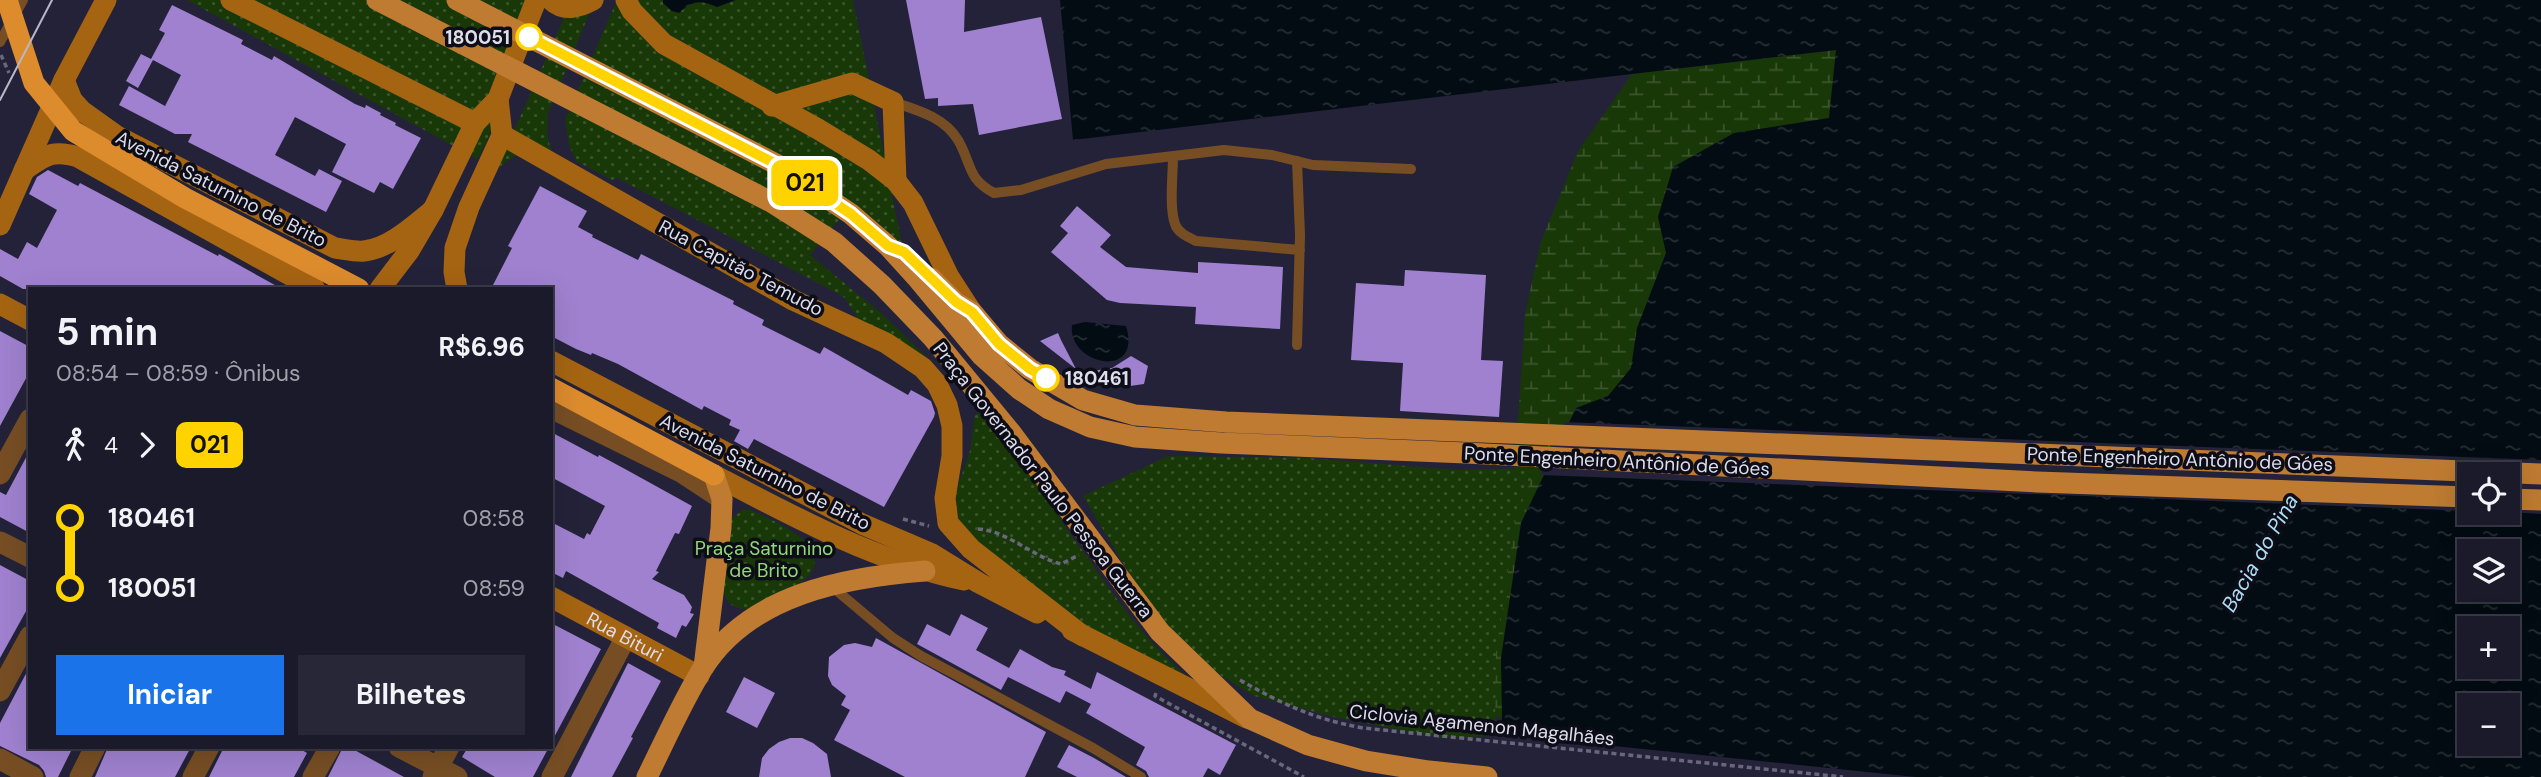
<!DOCTYPE html>
<html lang="pt">
<meta charset="utf-8">
<style>
body{margin:0;font-family:"DM Sans",sans-serif;background:#272737;color:#f1f3f6;height:100vh;display:flex;flex-direction:column;font-size:26px;white-space:nowrap}
*{box-sizing:border-box;margin:0}
p{font-size:23px;color:#9fa1a9}
.icon{flex:none;width:38px;height:38px;fill:none;stroke:currentColor;stroke-width:2;stroke-linecap:round;stroke-linejoin:round}
.map{position:relative;flex:1;overflow:hidden}
.details{position:absolute;left:28px;top:287px;width:525px;height:462px;display:flex;flex-direction:column;background:#1a1a2b;border-radius:0px;box-shadow:0 7px 28px #0002,0 0 0 2px #383847}
.details>*{flex:none}
.badge{padding:0 14px;border-radius:10px;font-size:24px;line-height:46px}
.buttons{position:absolute;left:2457px;top:462px;display:grid;gap:14px}
.buttons a{display:grid;place-items:center;width:63px;height:63px;border-radius:0px;background:#1a1a2b;box-shadow:0 7px 28px #0002,0 0 0 2px #383847;font-size:35px}
.map>.badge{position:absolute;translate:-50% -50%;box-shadow:0 0 0 4px #fff}
.legs{display:flex;align-items:center;gap:10px;height:77px;padding:0 28px;font-size:23px}
.legs p{margin-inline-start:auto}
.summary{display:flex;align-items:center;justify-content:space-between;height:119px;padding:0 28px}
h1{font-size:38px;font-weight:700;line-height:52px}
.button{display:flex;gap:14px;margin-top:auto;padding:14px 28px}
.button a{flex:1;height:80px;border-radius:0px;background:#1a73e8;color:#fff;font-size:28px;font-weight:700;line-height:80px;text-align:center}
.button a+a{background:#272737;color:#f1f3f6}
ul{padding:0 28px;list-style:none}
li{display:flex;align-items:center;gap:24px;height:70px;font-size:26px}
li i{display:grid;place-items:center;width:10px;height:100%;margin:0 9px;background:currentColor}
li i::after{content:'';width:18px;height:18px;margin:-9px;border:5px solid;border-radius:50%;background:#1a1a2b}
li p{margin-inline-start:auto}
li:first-child i{background:linear-gradient(#0000 50%,currentColor 0)}
li:last-child i{background:linear-gradient(currentColor 50%,#0000 0)}
.map>svg:first-child{display:block}
.wetland{fill:url(#wetland-marsh)}
.park{fill:url(#park-dots)}
.water{fill:url(#water-ripples);fill-rule:evenodd}
.pier{fill:#232239}
.building{fill:#9f81cf}
.lines{fill:none;stroke-linecap:round;stroke-linejoin:round}
.path{stroke:#68677b;stroke-width:3.5;stroke-dasharray:5 3.5;stroke-linecap:butt}
.lane{stroke:#774e24;stroke-width:10}
.street{stroke:#774e24;stroke-width:21}
.secondary{stroke:#a56412;stroke-width:21}
.primary{stroke:#be7b31;stroke-width:21}
.highway{stroke:#dc8b2d;stroke-width:21}
.tram{stroke:#b7b7c7;stroke-width:2}
.line-1-casing{stroke:#fff;stroke-width:16}
.line-1{stroke:#ffd300;stroke-width:10}
.stop-1-dot{fill:#fff;stroke:#ffd300;stroke-width:3.5}
.labels{text-anchor:middle;dominant-baseline:central;stroke-width:7;stroke-linejoin:round;paint-order:stroke}
.stop-label{font-size:19px;font-weight:bold;fill:#ddddec;stroke:#0d0d17;text-anchor:end}
.street-label{font-size:19px;fill:#ddddec;stroke:#0d0d17}
.park-label{font-size:19px;fill:#94d977;stroke:#0d0d17}
.water-label{font-size:21px;font-style:italic;fill:#adddf4;stroke:#0d0d17}
</style>
<div class="map">
<svg width="2541" height="777" viewBox="0 0 2541 777">
<defs>
<pattern id="wetland-marsh" width="20" height="14" patternUnits="userSpaceOnUse" patternTransform="scale(1.75)"><rect width="20" height="14" fill="#193808"/><path d="M1 5h8M5 5V1M11 12h8M15 12V8" fill="none" stroke="#3a542c"/></pattern>
<pattern id="park-dots" width="8" height="8" patternUnits="userSpaceOnUse" patternTransform="scale(1.75)"><rect width="8" height="8" fill="#193808"/><path d="M2 2h.1M6 6h.1" fill="none" stroke="#3a542c" stroke-width="1.8" stroke-linecap="round"/></pattern>
<pattern id="water-ripples" width="26" height="14" patternUnits="userSpaceOnUse" patternTransform="scale(1.75)"><rect width="26" height="14" fill="#020c12"/><path d="M2 4q2-2 4 0t4 0M15 11q2-2 4 0t4 0" fill="none" stroke="#262f35"/></pattern>
</defs>
<rect width="100%" height="100%" fill="#232239"/>
<path class="wetland" d="M 1836,50 L 1829,118 L 1497,777 L 1501,717 L 1433,706 L 1513,496 L 1525,315 L 1540,244 L 1578,151 L 1632,74 Z"/>
<path class="park" d="M 187,0 L 548,0 L 484,147 L 477,159 Z
M 572,0 L 595,0 L 548,113 L 547,135 L 552,153 L 516,155 L 497,169 Z
M 617,0 L 853,0 L 902,245 L 848,209 L 810,255 L 881,313 L 931,361 L 858,319 L 844,297 L 835,292 L 617,178 L 612,180 L 576,161 L 569,145 L 565,120 Z
M 979,413 C 998,428 1048,493 1058,514 C 1065,529 1078,544 1088,558 C 1119,604 1150,646 1192,681 L 1061,615 L 959,550 L 955,494 L 970,451 L 975,415 Z
M 1168,456 L 1307,458 L 1457,470 L 1536,468 L 1516,517 L 1496,651 L 1495,736 L 1442,738 L 1334,717 L 1254,696 L 1212,670 L 1172,634 L 1145,600 L 1083,496 Z
M 744,509 L 751,510 C 771,520 837,545 807,577 C 798,587 764,601 750,609 C 738,610 727,605 724,593 C 720,579 729,535 731,519 Z"/>
<path class="water" d="M 663,0 L 736,0 L 717,7 C 700,0 693,0 679,13 L 672,11 L 663,3 Z
M 1060,0 L 2541,0 L 2541,777 L 1497,777 L 1502,717 L 1501,658 L 1521,523 L 1576,408 L 1608,396 L 1631,368 L 1637,328 L 1666,253 L 1658,217 L 1673,167 L 1734,133 L 1829,118 L 1836,50 L 1073,140 ZM 2469,474 L 2508,474 L 2508,513 L 2469,513 ZM 2469,551 L 2508,551 L 2508,590 L 2469,590 ZM 2469,628 L 2508,628 L 2508,667 L 2469,667 ZM 2469,705 L 2508,705 L 2508,744 L 2469,744 Z
M 1085,322 L 1126,326 C 1143,381 1067,365 1072,325 Z"/>
<path class="pier" d="M 1565,422 L 2541,460 L 2541,514 L 2508,512 L 2508,474 L 2469,474 L 2469,511 L 1540,475 Z
M 1497,734 L 1916,777 L 1494,777 Z"/>
<path class="building" d="M 906,0 L 965,0 L 964,32 L 1041,17 L 1062,119 L 979,135 L 973,104 L 938,106 L 938,98 L 925,99 Z
M 172,5 L 243,40 L 241,44 L 272,60 L 274,56 L 355,104 L 365,108 L 366,105 L 381,113 L 380,115 L 396,123 L 395,125 L 421,138 L 393,189 L 380,182 L 374,193 L 332,172 L 346,144 L 295,117 L 275,155 L 315,176 L 319,169 L 342,181 L 326,212 L 188,142 L 192,134 L 175,134 L 119,105 L 129,86 L 165,106 L 181,75 L 153,60 L 138,88 L 126,81 L 141,54 L 151,59 L 165,33 L 159,30 Z
M 48,170 L 78,186 L 80,183 L 218,256 L 219,254 L 282,289 L 23,289 L 0,276 L 0,249 L 18,259 L 27,242 L 37,248 L 57,210 L 29,194 L 37,177 Z
M 540,186 L 587,211 L 578,227 L 593,235 L 592,237 L 638,260 L 641,254 L 734,301 L 733,304 L 764,320 L 762,325 L 820,354 L 824,347 L 908,395 L 911,390 L 931,401 L 935,413 L 934,417 L 884,507 L 754,439 L 748,449 L 734,441 L 740,430 L 729,425 L 731,420 L 704,406 L 702,410 L 618,364 L 592,353 L 591,355 L 576,349 L 551,336 L 551,289 L 491,289 L 512,248 L 508,246 Z
M 1077,206 L 1111,235 L 1100,247 L 1126,267 L 1198,273 L 1198,262 L 1283,267 L 1280,329 L 1195,324 L 1196,307 L 1120,303 L 1107,300 L 1051,252 L 1068,233 L 1060,226 Z
M 1405,270 L 1486,275 L 1481,360 L 1503,361 L 1499,417 L 1400,411 L 1403,363 L 1351,360 L 1356,283 L 1404,286 Z
M 0,331 L 30,347 L 30,371 L 0,426 Z
M 1058,333 L 1061,340 L 1076,369 L 1040,341 Z
M 1131,356 L 1148,366 L 1144,384 L 1130,386 L 1072,378 L 1072,374 L 1112,368 Z
M 551,432 L 598,457 L 599,455 L 625,469 L 692,506 L 679,534 L 675,533 L 656,571 L 659,572 L 652,579 L 684,595 L 692,607 L 690,613 L 694,614 L 686,627 L 682,625 L 676,638 L 657,628 L 659,623 L 566,571 L 563,578 L 551,572 L 551,522 L 584,539 L 587,533 L 590,535 L 605,506 L 551,477 Z
M 30,450 L 30,533 L 0,517 L 0,492 L 6,495 Z
M 0,565 L 30,581 L 30,604 L 0,658 Z
M 961,614 L 988,628 L 976,650 L 1009,668 L 1020,649 L 1052,667 L 1066,671 L 1064,675 L 1091,689 L 1097,672 L 1236,745 L 1220,775 L 1208,768 L 1203,777 L 1149,777 L 1146,771 L 1136,765 L 1145,747 L 1086,713 L 1091,704 L 1066,691 L 1060,703 L 1008,677 L 1001,690 L 917,644 L 927,624 L 950,636 Z
M 551,623 L 601,649 L 551,743 Z
M 876,638 L 1046,732 L 1025,777 L 905,777 L 834,740 L 850,710 L 841,705 L 846,696 L 832,685 L 828,676 L 829,657 L 844,645 L 855,643 L 872,647 Z
M 628,663 L 661,681 L 631,737 L 633,738 L 612,777 L 571,777 Z
M 30,666 L 30,747 L 80,747 L 79,750 L 73,747 L 58,777 L 46,777 L 44,771 L 39,765 L 0,746 L 0,723 Z
M 744,677 L 775,693 L 757,728 L 726,712 Z
M 790,738 L 802,738 L 813,743 L 827,754 L 831,777 L 759,777 L 762,758 L 769,749 L 779,742 Z
M 1069,745 L 1094,758 L 1126,777 L 1077,777 L 1057,767 Z
M 108,747 L 191,747 L 175,777 L 95,777 Z
M 224,747 L 297,747 L 307,753 L 294,777 L 209,777 Z
M 343,747 L 349,747 L 404,777 L 328,777 Z
M 468,747 L 549,747 L 533,777 L 495,777 L 462,757 Z"/>
<g class="lines">
<path class="path" d="M 1,55 L 9,73
M 903,519 L 929,526
M 978,529 C 1008,531 1033,557 1061,564 L 1079,555
M 1240,680 C 1284,705 1314,719 1363,728 L 1843,777
M 1156,693 L 1155,696 L 1304,777"/>
<path class="lane" d="M 0,42 L 23,0
M 893,102 C 917,110 944,117 958,140 C 972,164 967,179 994,193 L 1021,190 L 1106,164 L 1224,150 L 1272,155 L 1313,165 L 1411,169
M 1173,156 C 1173,175 1169,207 1175,224 C 1178,233 1188,237 1196,241 L 1300,250
M 1297,345 L 1300,235 L 1297,161
M 830,585 L 893,638 L 921,656 L 1093,748 L 1141,777"/>
<path class="street" d="M 551,408 L 681,472 L 722,499
M 0,474 L 30,419
M 0,542 L 30,557
M 0,691 L 30,636
M 399,747 L 457,777
M 0,759 L 33,777
M 80,777 L 95,747
M 193,777 L 209,747
M 313,777 L 330,747
M 433,777 L 449,747
M 552,777 L 626,637"/>
<g class="secondary">
<path d="M 231,0 L 475,123"/>
<path d="M 551,0 C 564,12 578,8 593,0"/>
<path d="M 626,0 L 632,11 L 664,44 L 818,129 L 869,160 L 896,181 L 913,203 L 949,277 L 971,311"/>
<path d="M 64,80 L 72,100 L 82,111 L 117,136 L 335,248 C 344,249 355,252 364,251 C 390,248 413,226 433,210"/>
<path d="M 772,106 L 852,83 L 893,102 L 896,181"/>
<path d="M 502,135 L 793,300 L 886,343 L 923,368 L 937,384 L 947,405 L 952,426 L 952,456 L 945,498 L 948,523 L 971,549 L 1083,636"/>
<path d="M 24,170 C 45,156 52,149 78,157 L 315,289"/>
<path d="M 0,225 L 64,80 L 106,0"/>
<path d="M 380,289 L 409,251 L 433,210 L 475,123 L 498,99 L 536,0"/>
<path d="M 457,289 L 454,272 L 455,248 L 469,207 L 502,135 L 498,99"/>
<path d="M 0,304 L 30,320"/>
<path d="M 551,361 L 862,524 L 932,554 L 979,583 L 1037,613"/>
<path d="M 714,475 C 794,517 875,561 964,580"/>
<path id="s1" d="M 551,597 L 699,676"/>
<path d="M 1072,630 L 1247,718"/>
</g>
<path class="primary" d="M 377,0 L 771,202 L 834,242 L 882,285 L 933,338 L 1012,434 L 1160,632 L 1250,719 L 1308,745 L 1366,761 L 1429,771 L 1487,777
M 457,0 L 778,165 L 851,214 L 888,246 L 918,279 L 982,356 L 1019,389 L 1049,409 L 1090,427 L 1135,437 L 1221,443 L 1466,453 L 2037,482 L 2469,497
M 931,278 L 955,302 L 972,312 L 999,344 L 1030,369 L 1083,400 L 1135,415 L 1226,422 L 2541,474
M 2508,499 L 2541,500
M 704,667 L 721,528 L 722,499 L 714,475
M 647,777 C 665,741 682,702 703,668 C 750,594 846,577 925,571"/>
<path class="highway" d="M 7,0 L 34,83 L 73,131 L 185,198 L 359,289
M 551,388 L 714,475"/>
<path class="tram" d="M 0,100 L 52,0"/>
</g>
<g class="lines">
<defs>
<path id="line-1" d="M 529,37 L 778,165 L 851,214 L 888,246 L 904,252 L 956,302 L 972,312 L 999,344 L 1030,369 L 1046,378"/>
</defs>
<use href="#line-1" class="line-1-casing"/>
<use href="#line-1" class="line-1"/>
</g>
<g class="stop-1-dot">
<circle cx="529" cy="37" r="12"/>
<circle cx="1046" cy="378" r="12"/>
</g>
<g class="labels">
<g class="stop-label">
<text x="510" y="37">180051</text>
<text x="1065" y="378" text-anchor="start">180461</text>
</g>
<g class="street-label">
<text transform="translate(221 189) rotate(27)">Avenida Saturnino de Brito</text>
<text transform="translate(741 268) rotate(28)">Rua Capitão Temudo</text>
<text transform="translate(2180 459) rotate(2)">Ponte Engenheiro Antônio de Góes</text>
<text transform="translate(1617 461) rotate(3)">Ponte Engenheiro Antônio de Góes</text>
<text transform="translate(765 472) rotate(27)">Avenida Saturnino de Brito</text>
<text transform="translate(1043 480) rotate(52)">Praça Governador Paulo Pessoa Guerra</text>
<text stroke="none"><textPath href="#s1" startOffset="84">Rua Bituri</textPath></text>
<text transform="translate(1482 725) rotate(6)">Ciclovia Agamenon Magalhães</text>
</g>
<g class="park-label">
<text x="764" y="548">Praça Saturnino<tspan x="764" dy="22">de Brito</tspan></text>
</g>
<g class="water-label">
<text transform="translate(2260 553) rotate(-60)">Bacia do Pina</text>
</g>
</g>
</svg>
<div class="buttons">
<a><svg class="icon" aria-label="locate" viewBox="0 0 24 24"><circle cx="12" cy="12" r="6"/><path d="M12 2v4M12 18v4M2 12h4M18 12h4"/></svg></a>
<a><svg class="icon" aria-label="layers" viewBox="0 0 24 24"><path d="M12 4l9 5-9 5-9-5zM3 14l9 5 9-5"/></svg></a>
<a>+</a>
<a>−</a>
</div>
<b class="badge" style="left:805px;top:183px;background:#ffd300;color:#111">021</b>
<section class="details">
<div class="summary"><div><h1>5 min</h1><p>08:54 – 08:59 · Ônibus</p></div><b>R$6.96</b></div>
<div class="legs"><svg class="icon" aria-label="walk" viewBox="0 0 24 24"><circle cx="13" cy="4" r="2"/><path d="M13 8l-2 6 4 7M11 14l-3 7M7 12l3-4h3l4 4"/></svg>4<svg class="icon" aria-label="forward" viewBox="0 0 24 24"><path d="M9 5l7 7-7 7"/></svg><b class="badge" style="background:#ffd300;color:#111">021</b></div>
<ul>
<li><i style="color:#ffd300"></i><b>180461</b><p>08:58</p></li>
<li><i style="color:#ffd300"></i><b>180051</b><p>08:59</p></li>
</ul>
<div class="button"><a>Iniciar</a><a>Bilhetes</a></div>
</section>
</div>
